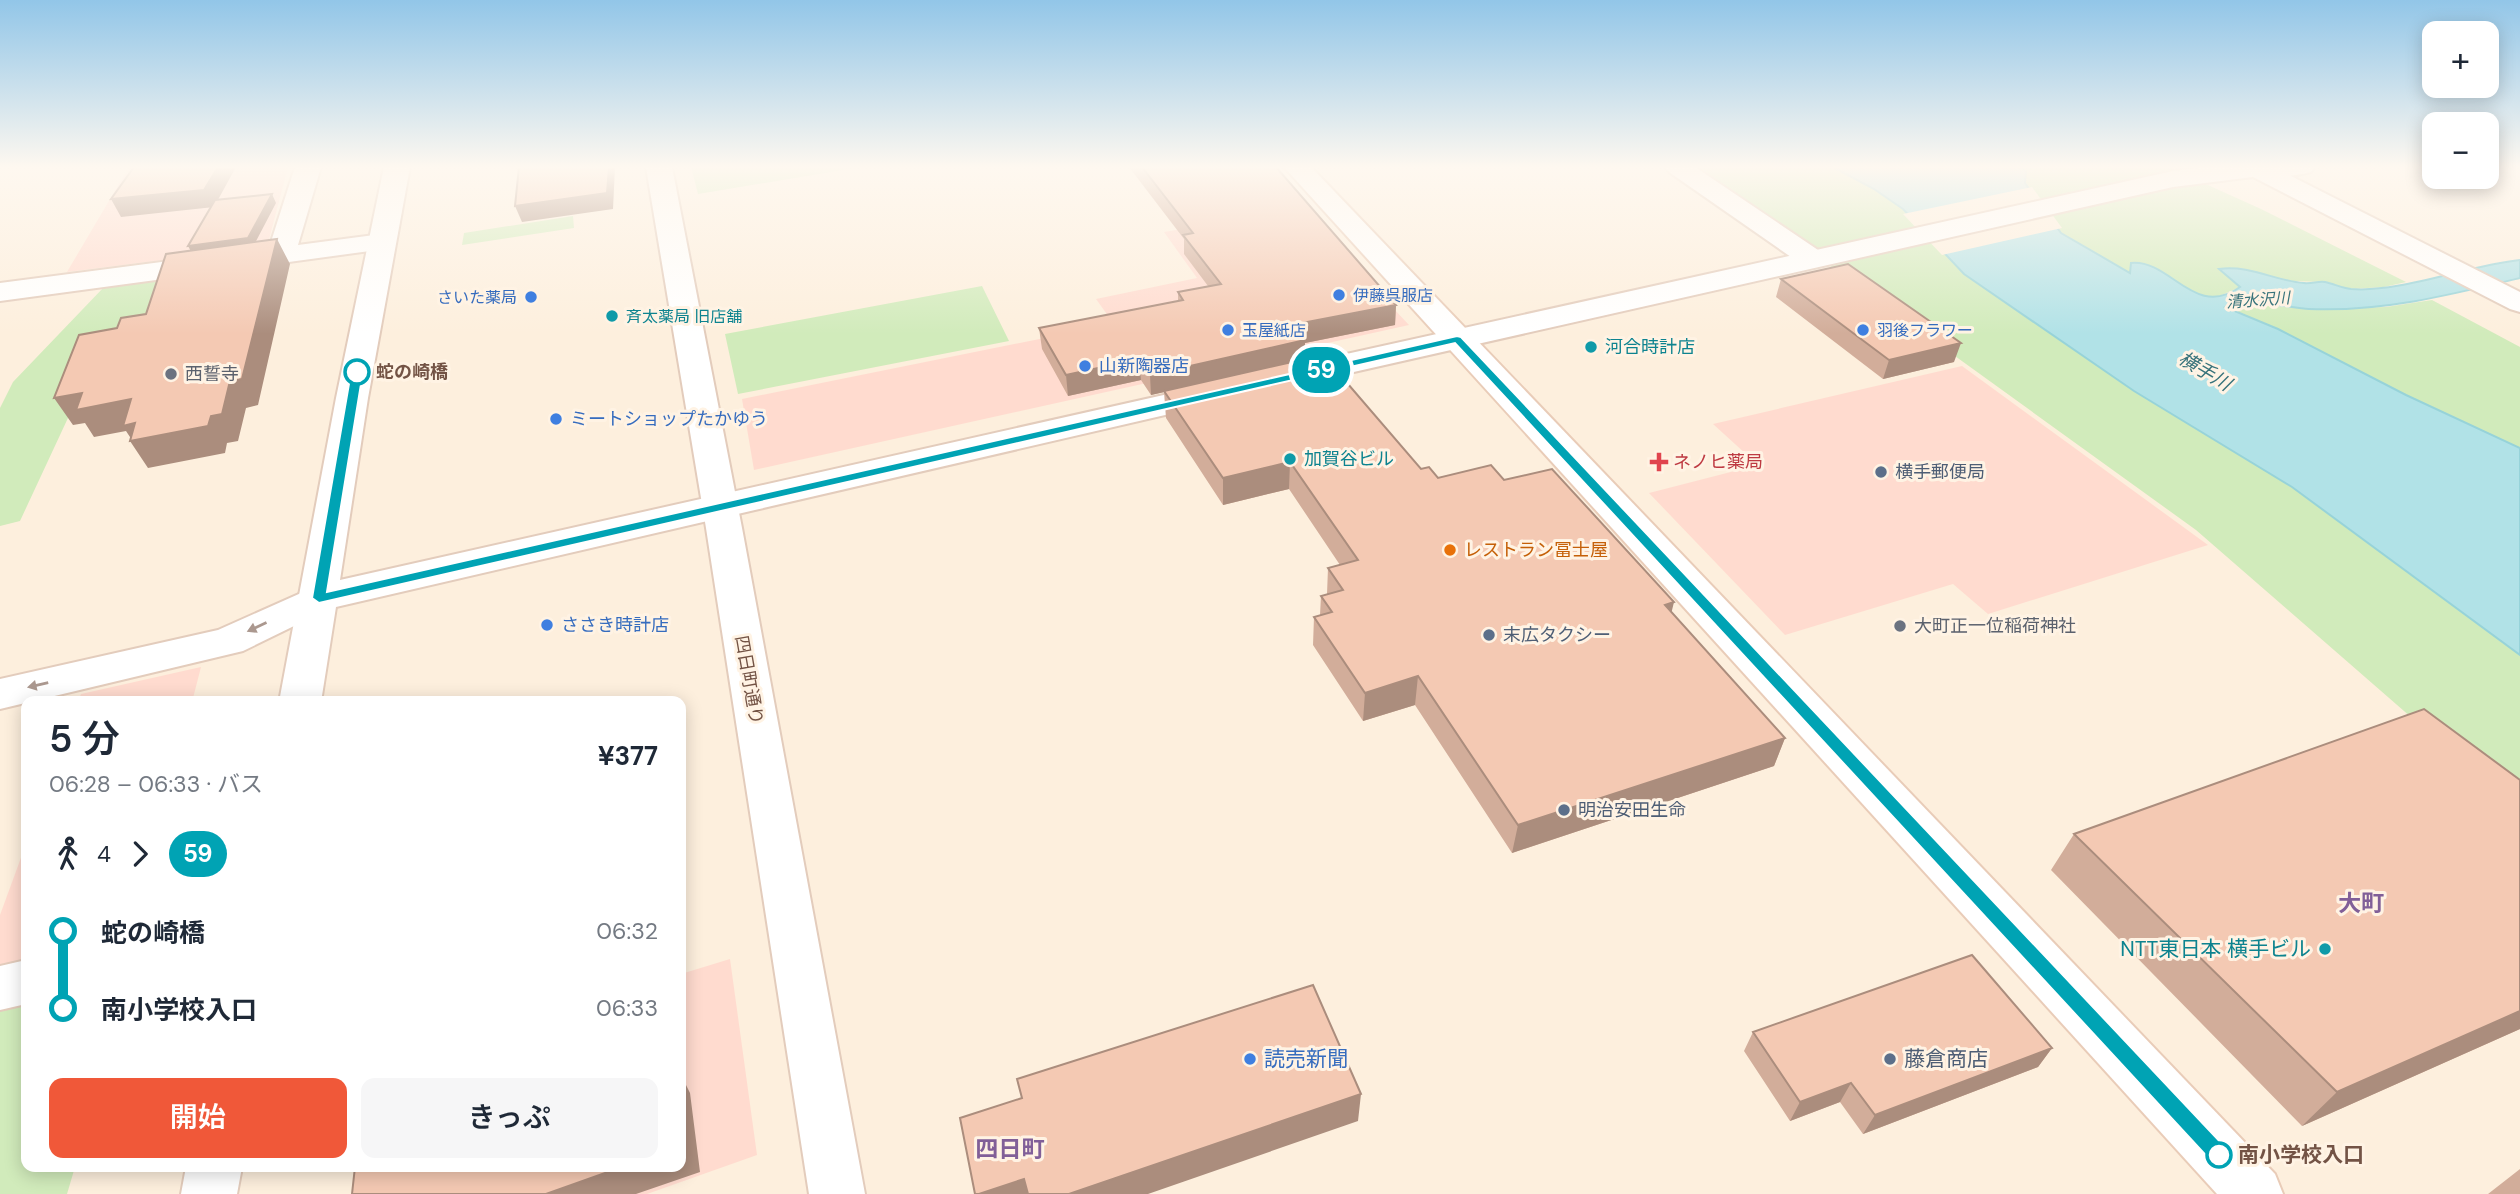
<!DOCTYPE html>
<html lang="ja">
<meta charset="utf-8">
<style>
body{margin:0;font-family:"DM Sans","Noto Sans JP",sans-serif;background:#f6f6f7;color:#1f2937;height:100vh;display:flex;flex-direction:column;font-size:26px;white-space:nowrap}
*{box-sizing:border-box;margin:0}
p{font-size:23px;color:#747a83}
.icon{flex:none;width:38px;height:38px;fill:none;stroke:currentColor;stroke-width:2;stroke-linecap:round;stroke-linejoin:round}
.map{position:relative;flex:1;overflow:hidden}
.panel{position:absolute;left:21px;top:696px;width:665px;height:476px;display:flex;flex-direction:column;background:#fff;border-radius:14px;box-shadow:0 4px 18px #0003}
.panel>*{flex:none}
.badge{padding:0 14px;border-radius:23px;font-size:24px;line-height:46px}
.buttons{position:absolute;left:2422px;top:21px;display:grid;gap:14px}
.buttons a{display:grid;place-items:center;width:77px;height:77px;border-radius:14px;background:#fff;box-shadow:0 4px 18px #0003;font-size:35px}
.map>.badge{position:absolute;translate:-50% -50%;box-shadow:0 0 0 4px #fff}
.legs{display:flex;align-items:center;gap:10px;height:77px;padding:0 28px;font-size:23px}
.legs p{margin-inline-start:auto}
.headline{display:flex;align-items:center;justify-content:space-between;height:119px;padding:0 28px}
h1{font-size:38px;font-weight:600;line-height:52px}
.button{display:flex;gap:14px;margin-top:auto;padding:14px 28px}
.button a{flex:1;height:80px;border-radius:14px;background:#f05839;color:#fff;font-size:28px;font-weight:600;line-height:80px;text-align:center}
.button a+a{background:#f6f6f7;color:#1f2937}
ul{padding:0 28px;list-style:none}
li{display:flex;align-items:center;gap:24px;height:77px;font-size:26px}
li i{display:grid;place-items:center;width:10px;height:100%;margin:0 9px;background:currentColor}
li i::after{content:'';width:18px;height:18px;margin:-9px;border:5px solid;border-radius:50%;background:#fff}
li p{margin-inline-start:auto}
li:first-child i{background:linear-gradient(#0000 50%,currentColor 0)}
li:last-child i{background:linear-gradient(currentColor 50%,#0000 0)}
.map>svg:first-child{display:block}
.commercial{fill:#ffdbcf}
.green{fill:#d1ebbb}
.water{fill:#b1e2e7;stroke:#97d3d9;stroke-width:2}
.pier{fill:#fdefdd}
.lines{fill:none;stroke-linecap:round;stroke-linejoin:round}
.minor-casing{stroke:#e3ccbc;stroke-width:4}
.tertiary-casing{stroke:#e3ccbc;stroke-width:4}
.secondary-casing{stroke:#e9ccb8;stroke-width:4}
.minor{fill:#fff;fill-rule:evenodd}
.tertiary{fill:#fff;fill-rule:evenodd}
.secondary{fill:#fff;fill-rule:evenodd}
.wall{fill:#d2ad9a}
.shaded-wall{fill:#ab8d7d}
.building{fill:#f4c9b3;stroke:#ab8d7d;stroke-width:2}
.oneway{fill:#ab988f}
.line-1{fill:#00a3b4;stroke:#fff;stroke-width:2}
.shop-dot{fill:#3f7fe0;stroke:#fff3e4;stroke-width:2.5}
.culture-dot{fill:#0f9aa8;stroke:#fff3e4;stroke-width:2.5}
.stop-1-dot{fill:#fff;stroke:#00a3b4;stroke-width:3.5}
.worship-dot{fill:#6b7280;stroke:#fff3e4;stroke-width:2.5}
.health-dot{fill:#e0444e;stroke:#fff3e4;stroke-width:2.5}
.service-dot{fill:#5c6f8a;stroke:#fff3e4;stroke-width:2.5}
.food-dot{fill:#e8710a;stroke:#fff3e4;stroke-width:2.5}
.labels{text-anchor:middle;dominant-baseline:central;stroke-width:6;stroke-linejoin:round;paint-order:stroke}
.far-shop-label{font-size:16px;fill:#366cbe;stroke:#fff3e4;text-anchor:start}
.far-water-label{font-size:16px;font-style:italic;fill:#38737b;stroke:#fff3e4}
.far-culture-label{font-size:16px;fill:#0d838f;stroke:#fff3e4;text-anchor:start}
.culture-label{font-size:18px;fill:#0d838f;stroke:#fff3e4;text-anchor:start}
.shop-label{font-size:18px;fill:#366cbe;stroke:#fff3e4;text-anchor:start}
.stop-label{font-size:18px;font-weight:bold;fill:#735345;stroke:#fff3e4;text-anchor:start}
.worship-label{font-size:18px;fill:#5b616d;stroke:#fff3e4;text-anchor:start}
.health-label{font-size:18px;fill:#be3a42;stroke:#fff3e4;text-anchor:start}
.service-label{font-size:18px;fill:#4e5e75;stroke:#fff3e4;text-anchor:start}
.food-label{font-size:18px;fill:#c56008;stroke:#fff3e4;text-anchor:start}
.street-label{font-size:18px;fill:#735345;stroke:#fff3e4}
.water-label{font-size:19px;font-style:italic;fill:#38737b;stroke:#fff3e4}
.near-culture-label{font-size:21px;fill:#0d838f;stroke:#fff3e4;text-anchor:end}
.near-shop-label{font-size:21px;fill:#366cbe;stroke:#fff3e4;text-anchor:start}
.near-service-label{font-size:21px;fill:#4e5e75;stroke:#fff3e4;text-anchor:start}
.near-stop-label{font-size:21px;font-weight:bold;fill:#735345;stroke:#fff3e4;text-anchor:start}
.near-neighbourhood-label{font-size:23px;font-weight:bold;fill:#815f98;stroke:#fff3e4}
</style>
<div class="map">
<svg width="2520" height="1194" viewBox="0 0 2520 1194">
<rect width="100%" height="100%" fill="#fdefdd"/>
<path class="commercial" d="M 129,167 L 288,167 L 267,247 L 67,272 Z
M 1300,209 L 1409,325 L 754,470 L 742,399 L 1114,324 L 1096,299 L 1197,278 L 1164,232 Z
M 1962,366 L 2208,545 L 1988,614 L 1953,584 L 1785,635 L 1649,493 L 1758,465 L 1713,424 Z
M 201,667 L 192,702 L 78,702 L 81,694 Z
M 26,844 L 26,964 L 0,970 L 0,915 Z
M 730,959 L 757,1155 L 647,1194 L 368,1194 L 681,1167 L 681,974 Z"/>
<path class="green" d="M 691,167 L 861,167 L 698,194 Z
M 1693,167 L 1833,167 L 1874,189 L 1903,209 L 1964,274 L 2134,391 L 2292,487 L 2520,655 L 2520,812 L 2196,530 Z
M 2019,167 L 2168,167 L 2261,209 L 2406,282 L 2384,287 L 2351,289 L 2323,282 L 2232,279 L 2240,287 L 2217,297 L 2202,296 L 2131,274 L 2061,233 L 2025,183 L 2026,171 Z
M 573,216 L 574,228 L 462,245 L 464,233 Z
M 208,275 L 81,390 L 20,521 L 0,526 L 0,408 L 13,382 L 104,287 Z
M 982,286 L 1009,341 L 738,394 L 725,334 Z
M 2432,300 L 2520,347 L 2520,448 L 2406,395 L 2278,329 L 2224,307 L 2230,303 L 2311,309 L 2386,307 Z
M 26,1000 L 26,1167 L 75,1167 L 67,1194 L 0,1194 L 0,1007 Z"/>
<path class="water" d="M 1833,167 L 2019,167 L 2026,171 L 2025,183 L 2061,233 L 2130,273 L 2131,263 C 2171,259 2194,320 2240,287 L 2219,269 C 2251,265 2275,281 2304,283 C 2311,284 2318,281 2325,282 C 2334,284 2342,288 2351,289 C 2401,293 2468,265 2520,260 L 2520,278 C 2450,295 2382,312 2309,309 C 2290,308 2240,296 2225,307 L 2278,329 L 2406,395 L 2520,448 L 2520,655 L 2292,487 L 2134,391 L 1964,274 L 1903,209 L 1874,189 Z"/>
<path class="pier" d="M 2032,187 L 2062,228 L 1942,255 L 1903,214 Z"/>
<g class="lines">
<defs>
<path id="minor" d="M 295,167 L 321,167 L 298,245 L 382,234 L 392,236 L 396,242 L 392,248 L 0,301 L 0,283 L 269,248 Z
M 646,167 L 672,167 L 742,528 L 865,1194 L 809,1194 L 706,528 Z
M 1665,167 L 1695,167 L 1821,252 L 1825,258 L 1821,264 L 1811,266 L 1801,264 L 1669,172 Z
M 2245,167 L 2315,167 L 2311,172 C 2292,177 2266,179 2247,174 Z
M 319,585 L 333,589 L 338,598 L 333,607 L 243,651 L 0,709 L 0,679 L 218,630 Z
M 26,960 L 26,1004 L 0,1010 L 0,966 Z"/>
<path id="tertiary" d="M 384,167 L 410,167 L 368,398 L 340,580 L 1217,383 L 1228,386 L 1233,393 L 1228,400 L 1217,403 L 336,607 L 321,702 L 279,702 L 336,398 Z
M 2208,167 L 2273,167 L 2520,292 L 2520,312 L 2510,309 L 2253,177 L 2173,187 L 1283,388 L 1272,385 L 1267,378 L 1272,371 L 1283,368 L 2173,171 Z
M 186,1167 L 242,1167 L 237,1194 L 181,1194 Z"/>
<path id="secondary" d="M 1284,167 L 1311,167 L 2275,1174 L 2283,1194 L 2217,1194 Z"/>
</defs>
<use href="#minor" class="minor-casing"/>
<use href="#tertiary" class="tertiary-casing"/>
<use href="#secondary" class="secondary-casing"/>
<use href="#minor" class="minor"/>
<use href="#tertiary" class="tertiary"/>
<use href="#secondary" class="secondary"/>
</g>
<path class="wall" d="M 1129,167 L 1276,167 L 1396,305 L 1395,325 L 1305,343 L 1305,359 L 1421,469 L 1438,478 L 1504,480 L 1672,612 L 1785,738 L 1774,766 L 1512,853 L 1415,705 L 1363,721 L 1313,645 L 1314,617 L 1320,615 L 1321,596 L 1327,594 L 1328,568 L 1340,565 L 1289,489 L 1223,505 L 1166,418 L 1164,392 L 1151,395 L 1141,380 L 1068,396 L 1042,349 L 1039,328 L 1178,301 L 1178,292 L 1208,286 L 1184,254 L 1184,239 Z
M 1781,279 L 1954,362 L 1883,379 L 1776,297 Z
M 2074,834 L 2520,1029 L 2302,1126 L 2051,870 Z
M 1753,1032 L 2052,1048 L 2038,1067 L 1863,1134 L 1840,1102 L 1790,1121 L 1744,1051 Z
M 2520,1169 L 2520,1194 L 2488,1194 Z"/>
<path class="shaded-wall" d="M 218,167 L 236,167 L 214,207 L 121,217 L 111,199 Z
M 609,167 L 615,167 L 613,209 L 522,222 L 515,206 Z
M 272,194 L 276,203 L 253,247 L 193,255 L 188,246 Z
M 277,239 L 290,264 L 258,405 L 246,408 L 238,441 L 227,443 L 225,453 L 148,468 L 130,441 L 132,440 L 126,431 L 94,437 L 85,423 L 73,425 L 54,398 L 82,393 L 131,399 L 211,416 L 230,381 Z
M 1396,305 L 1395,325 L 1305,343 L 1305,361 L 1151,395 L 1150,375 L 1292,325 Z
M 1961,343 L 1954,362 L 1883,379 L 1889,360 Z
M 1139,359 L 1141,380 L 1068,396 L 1066,375 Z
M 1290,462 L 1289,489 L 1223,505 L 1223,478 Z
M 1674,602 L 1667,631 L 1665,605 Z
M 1418,676 L 1415,705 L 1363,721 L 1365,693 Z
M 1785,738 L 1774,766 L 1512,853 L 1518,825 Z
M 2520,1011 L 2520,1029 L 2302,1126 L 2337,1092 Z
M 2052,1048 L 2038,1067 L 1863,1134 L 1875,1115 Z
M 681,1075 L 690,1093 L 700,1172 L 636,1194 L 546,1194 L 622,1167 L 681,1167 Z
M 1851,1083 L 1840,1102 L 1790,1121 L 1800,1102 Z
M 1361,1094 L 1358,1121 L 1148,1194 L 1069,1194 Z
M 1024,1179 L 1028,1194 L 979,1194 Z"/>
<path class="building" d="M 134,167 L 218,167 L 204,190 L 111,199 Z
M 519,167 L 609,167 L 607,193 L 515,206 Z
M 1142,167 L 1276,167 L 1396,305 L 1292,325 L 1305,340 L 1150,375 L 1139,359 L 1066,375 L 1039,328 L 1183,300 L 1178,292 L 1221,284 L 1183,235 L 1193,233 Z
M 272,194 L 248,238 L 188,246 L 215,200 Z
M 277,239 L 242,379 L 230,381 L 222,414 L 211,416 L 208,426 L 130,441 L 135,423 L 123,426 L 131,399 L 76,410 L 82,393 L 54,398 L 79,335 L 117,328 L 121,318 L 146,314 L 166,254 Z
M 1848,264 L 1961,343 L 1889,360 L 1781,279 Z
M 1323,355 L 1421,469 L 1429,467 L 1438,478 L 1491,465 L 1504,480 L 1552,469 L 1674,602 L 1665,605 L 1785,738 L 1518,825 L 1418,676 L 1365,693 L 1314,617 L 1332,612 L 1321,596 L 1343,590 L 1328,568 L 1358,560 L 1290,462 L 1223,478 L 1164,391 Z
M 2424,709 L 2520,780 L 2520,1011 L 2337,1092 L 2074,834 Z
M 1972,955 L 2052,1048 L 1875,1115 L 1851,1083 L 1800,1102 L 1753,1032 Z
M 1313,985 L 1361,1094 L 1069,1194 L 1028,1194 L 1024,1179 L 979,1194 L 975,1194 L 960,1118 L 1022,1098 L 1017,1079 Z
M 681,1111 L 685,1145 L 681,1147 Z
M 355,1167 L 622,1167 L 546,1194 L 352,1194 Z"/>
<defs><path id="oneway-solid" d="M-6-.8H1V-3.2L6.5 0L1 3.2V.8H-6Z" transform="scale(1.75)"/></defs>
<g class="oneway">
<use href="#oneway-solid" transform="translate(257 627) rotate(155)"/>
<use href="#oneway-solid" transform="translate(38 685) rotate(167)"/>
</g>
<linearGradient id="sky" x2="0" y2="1"><stop stop-color="#92c6e8"/><stop offset="0.5" stop-color="#fef8f0"/><stop offset="1" stop-color="#fef8f0" stop-opacity="0"/></linearGradient>
<rect width="2520" height="334" fill="url(#sky)"/>
<path class="line-1" d="M 1457,336 L 1461,337 L 2226,1148 L 2229,1155 L 2226,1162 L 2219,1165 L 2212,1162 L 1455,343 L 319,603 L 312,598 L 351,372 L 357,369 L 363,372 L 327,592 Z"/>
<g class="shop-dot">
<circle cx="1339" cy="295" r="7"/>
<circle cx="531" cy="297" r="7"/>
<circle cx="1228" cy="330" r="7"/>
<circle cx="1863" cy="330" r="7"/>
<circle cx="1085" cy="366" r="7"/>
<circle cx="556" cy="419" r="7"/>
<circle cx="547" cy="625" r="7"/>
<circle cx="1250" cy="1059" r="7"/>
</g>
<g class="culture-dot">
<circle cx="612" cy="316" r="7"/>
<circle cx="1591" cy="347" r="7"/>
<circle cx="1290" cy="459" r="7"/>
<circle cx="2325" cy="949" r="7"/>
</g>
<g class="stop-1-dot">
<circle cx="357" cy="372" r="12"/>
<circle cx="2219" cy="1155" r="12"/>
</g>
<g class="worship-dot">
<circle cx="171" cy="374" r="7"/>
<circle cx="1900" cy="626" r="7"/>
</g>
<path class="health-dot" d="M1655.5 451.5h7v7h7v7h-7v7h-7v-7h-7v-7h7z"/>
<g class="service-dot">
<circle cx="1881" cy="472" r="7"/>
<circle cx="1489" cy="635" r="7"/>
<circle cx="1564" cy="810" r="7"/>
<circle cx="1890" cy="1059" r="7"/>
</g>
<circle class="food-dot" cx="1450" cy="550" r="7"/>
<g class="labels">
<g class="far-shop-label">
<text x="1353" y="295">伊藤呉服店</text>
<text x="517" y="297" text-anchor="end">さいた薬局</text>
<text x="1242" y="330">玉屋紙店</text>
<text x="1877" y="330">羽後フラワー</text>
</g>
<g class="far-water-label">
<text transform="translate(2258 300) rotate(-4)">清水沢川</text>
</g>
<g class="far-culture-label">
<text x="626" y="316">斉太薬局 旧店舗</text>
</g>
<g class="culture-label">
<text x="1605" y="347">河合時計店</text>
<text x="1304" y="459">加賀谷ビル</text>
</g>
<g class="shop-label">
<text x="1099" y="366">山新陶器店</text>
<text x="570" y="419">ミートショップたかゆう</text>
<text x="561" y="625">ささき時計店</text>
</g>
<g class="stop-label">
<text x="376" y="372">蛇の崎橋</text>
</g>
<g class="worship-label">
<text x="185" y="374">西誓寺</text>
<text x="1914" y="626">大町正一位稲荷神社</text>
</g>
<g class="health-label">
<text x="1673" y="462">ネノヒ薬局</text>
</g>
<g class="service-label">
<text x="1895" y="472">横手郵便局</text>
<text x="1503" y="635">末広タクシー</text>
<text x="1578" y="810">明治安田生命</text>
</g>
<g class="food-label">
<text x="1464" y="550">レストラン冨士屋</text>
</g>
<g class="street-label">
<text transform="translate(749 680) rotate(80)">四日町通り</text>
</g>
<g class="water-label">
<text transform="translate(2205 371) rotate(31)">横手川</text>
</g>
<g class="near-culture-label">
<text x="2311" y="949">NTT東日本 横手ビル</text>
</g>
<g class="near-shop-label">
<text x="1264" y="1059">読売新聞</text>
</g>
<g class="near-service-label">
<text x="1904" y="1059">藤倉商店</text>
</g>
<g class="near-stop-label">
<text x="2238" y="1155">南小学校入口</text>
</g>
<g class="near-neighbourhood-label">
<text x="2361" y="903">大町</text>
<text x="1010" y="1149">四日町</text>
</g>
</g>
</svg>
<div class="buttons">
<a>+</a>
<a>−</a>
</div>
<b class="badge" style="left:1321px;top:370px;background:#00a3b4;color:#fff">59</b>
<section class="panel">
<div class="headline"><div><h1>5 分</h1><p>06:28 – 06:33 · バス</p></div><b>¥377</b></div>
<div class="legs"><svg class="icon" aria-label="walk" viewBox="0 0 24 24"><circle cx="13" cy="4" r="2"/><path d="M13 8l-2 6 4 7M11 14l-3 7M7 12l3-4h3l4 4"/></svg>4<svg class="icon" aria-label="forward" viewBox="0 0 24 24"><path d="M9 5l7 7-7 7"/></svg><b class="badge" style="background:#00a3b4;color:#fff">59</b></div>
<ul>
<li><i style="color:#00a3b4"></i><b>蛇の崎橋</b><p>06:32</p></li>
<li><i style="color:#00a3b4"></i><b>南小学校入口</b><p>06:33</p></li>
</ul>
<div class="button"><a>開始</a><a>きっぷ</a></div>
</section>
</div>
